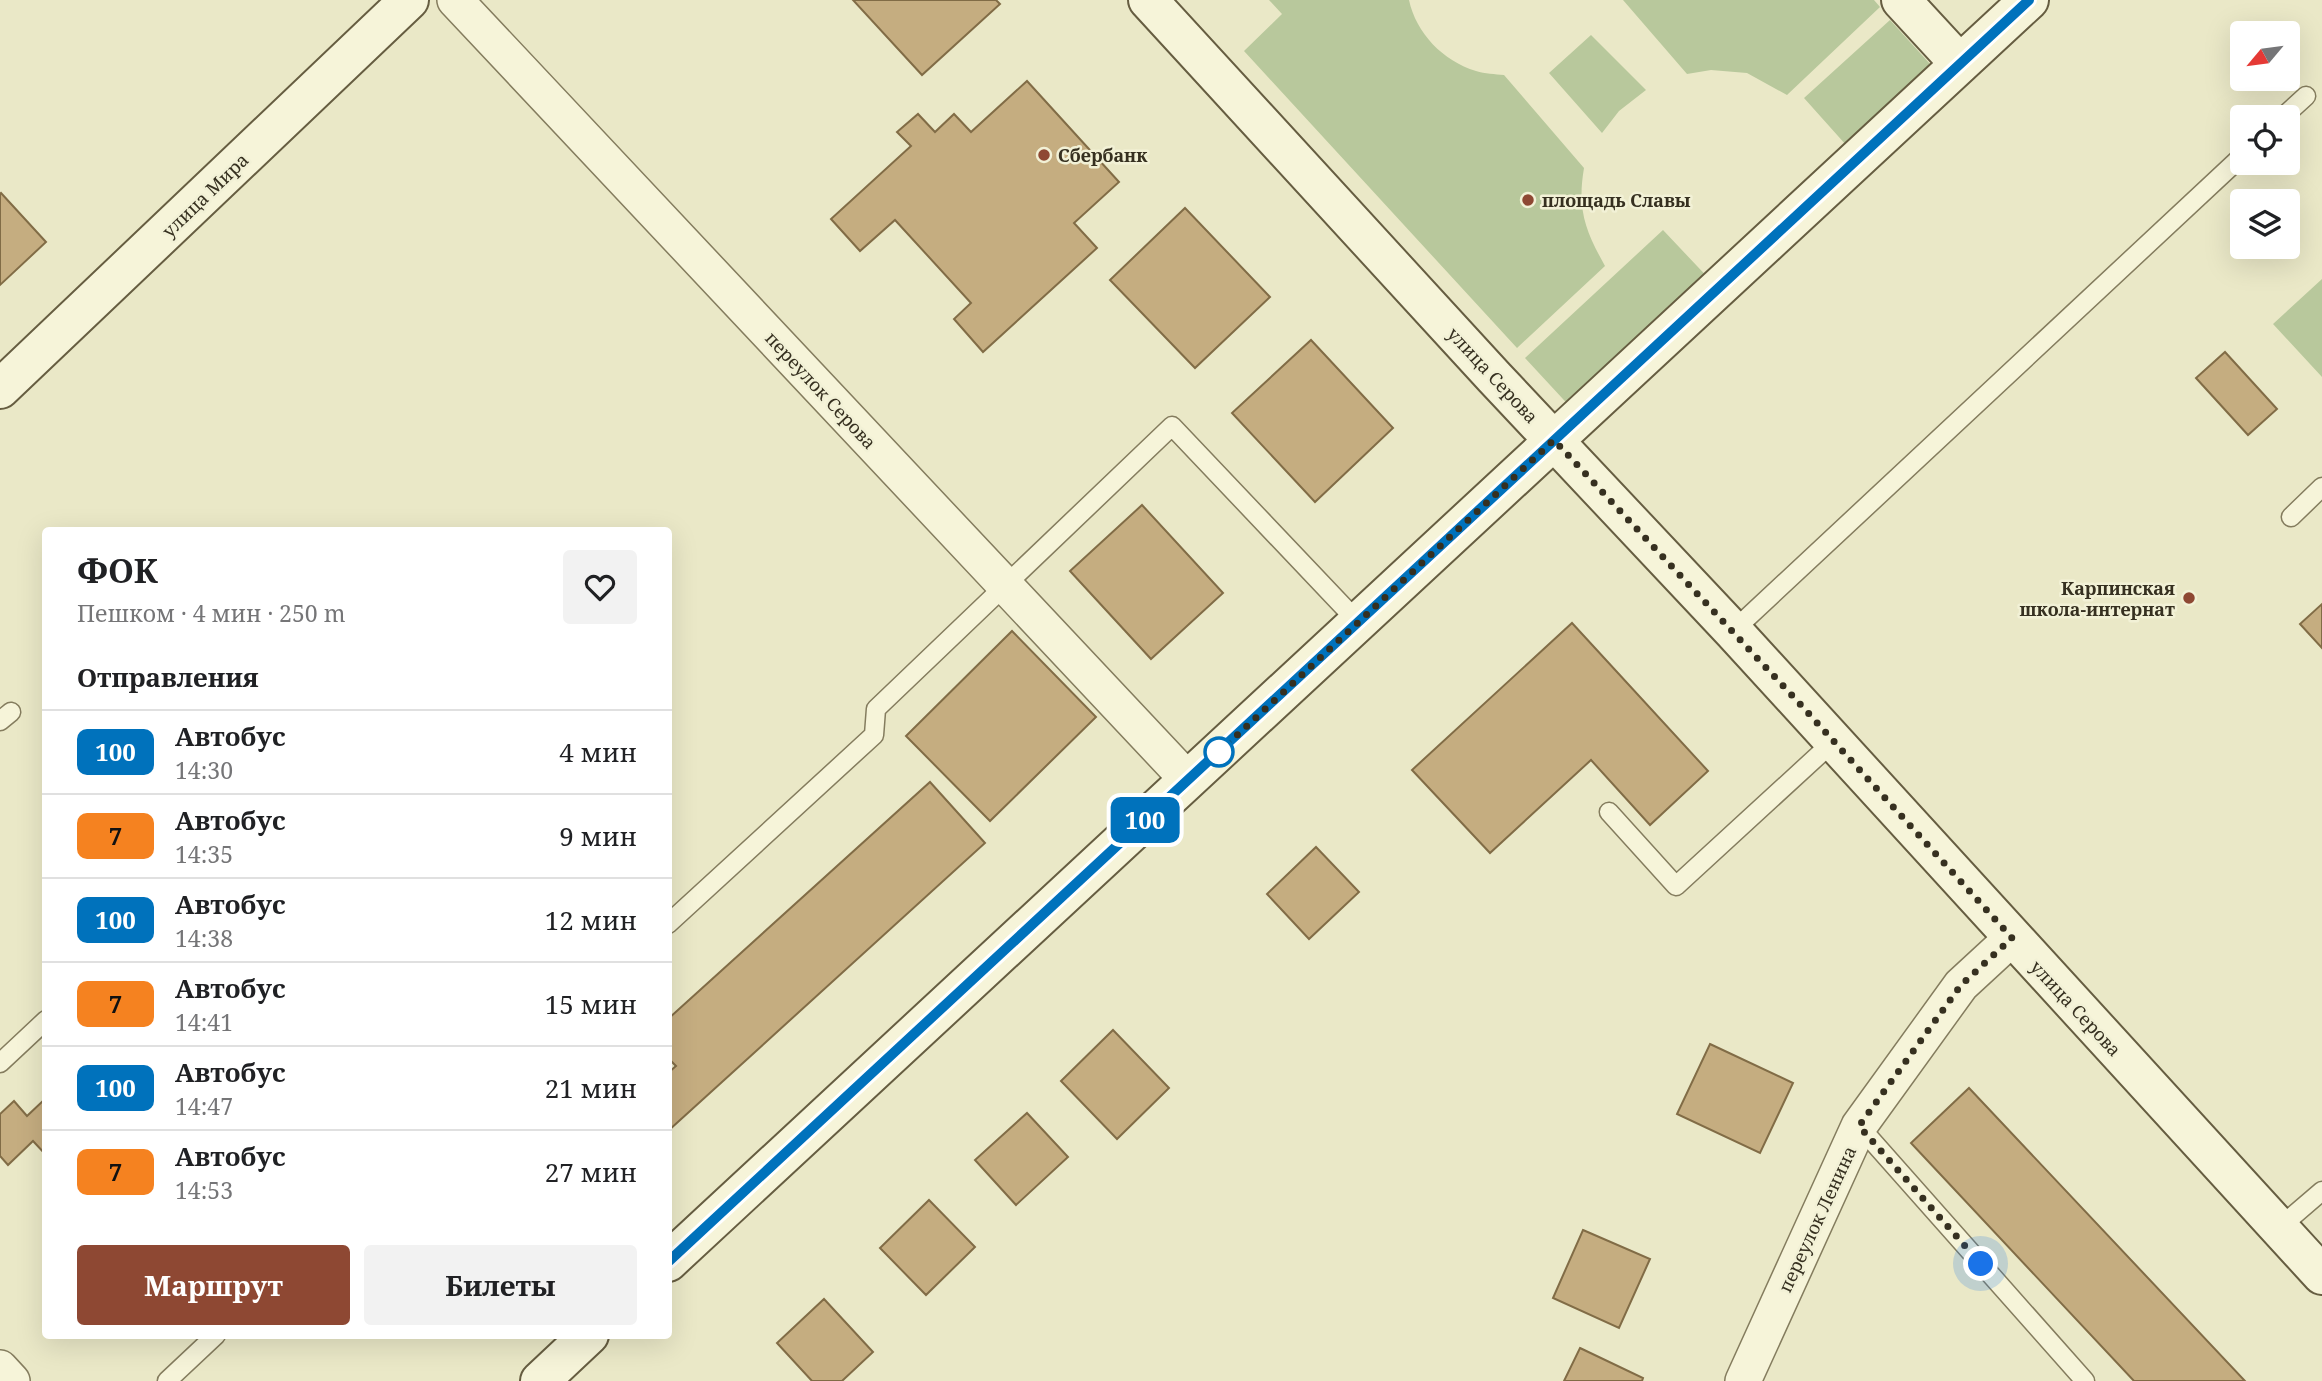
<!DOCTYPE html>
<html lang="ru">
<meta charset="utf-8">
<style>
body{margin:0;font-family:"Noto Serif",serif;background:#f2f2f2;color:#202124;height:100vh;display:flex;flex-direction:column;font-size:26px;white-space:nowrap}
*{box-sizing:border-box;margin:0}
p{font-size:23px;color:#757577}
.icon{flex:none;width:38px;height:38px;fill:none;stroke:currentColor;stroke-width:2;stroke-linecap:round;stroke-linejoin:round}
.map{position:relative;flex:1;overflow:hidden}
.details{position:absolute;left:42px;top:527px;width:630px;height:812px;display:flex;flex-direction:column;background:#fff;border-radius:7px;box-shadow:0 7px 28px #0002}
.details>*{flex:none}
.badge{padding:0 14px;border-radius:10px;font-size:24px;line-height:46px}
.needle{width:46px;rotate:241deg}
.fabs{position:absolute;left:2230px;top:21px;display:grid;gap:14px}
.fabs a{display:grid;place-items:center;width:70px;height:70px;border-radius:7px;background:#fff;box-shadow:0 7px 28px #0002;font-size:35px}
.you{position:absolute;width:35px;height:35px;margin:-18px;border:5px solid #fff;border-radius:50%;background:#1a73e8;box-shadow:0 0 0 10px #1a73e833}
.map>.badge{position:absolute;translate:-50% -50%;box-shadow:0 0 0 4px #fff}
h2{padding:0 35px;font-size:26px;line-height:63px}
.round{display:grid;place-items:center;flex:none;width:74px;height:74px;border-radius:7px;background:#f2f2f2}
.summary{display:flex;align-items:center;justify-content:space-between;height:119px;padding:0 35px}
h1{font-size:33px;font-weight:700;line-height:52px}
.action{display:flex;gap:14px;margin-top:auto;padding:14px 35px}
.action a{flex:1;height:80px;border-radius:7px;background:#8e4833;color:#fff;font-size:28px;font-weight:700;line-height:80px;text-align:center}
.action a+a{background:#f2f2f2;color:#202124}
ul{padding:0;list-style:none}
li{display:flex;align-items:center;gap:21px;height:84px;padding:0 35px;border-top:2px solid #e0e0e0}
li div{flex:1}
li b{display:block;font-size:26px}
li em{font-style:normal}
li .badge{min-width:77px;font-weight:700;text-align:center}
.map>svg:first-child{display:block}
.green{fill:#b8c89c}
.building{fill:#c5ad80;stroke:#816c46;stroke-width:2}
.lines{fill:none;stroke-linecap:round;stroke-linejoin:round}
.lane-casing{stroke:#847c5e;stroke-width:21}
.street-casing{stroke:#847c5e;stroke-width:38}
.secondary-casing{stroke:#665d41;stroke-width:42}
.lane{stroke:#f6f4d9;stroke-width:18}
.street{stroke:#f6f4d9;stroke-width:35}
.secondary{stroke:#f6f4d9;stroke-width:38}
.line-casing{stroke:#fff;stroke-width:16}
.line{stroke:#0072bc;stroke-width:10}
.walk{stroke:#363020;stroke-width:7;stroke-dasharray:0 12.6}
.poi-dot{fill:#8e4833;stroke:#f2f1d6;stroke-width:2.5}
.stop-dot{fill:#fff;stroke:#0072bc;stroke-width:3.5}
.labels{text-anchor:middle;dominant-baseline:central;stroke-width:5;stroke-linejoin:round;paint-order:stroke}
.poi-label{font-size:18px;font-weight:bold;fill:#363020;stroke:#f2f1d6;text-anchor:start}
.street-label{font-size:18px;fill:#363020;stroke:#f2f1d6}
</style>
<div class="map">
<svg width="2322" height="1381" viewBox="0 0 2322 1381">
<rect width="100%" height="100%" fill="#eae8c7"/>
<path class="green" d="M 1269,0 L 1409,0 C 1416,33 1443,61 1476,71 C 1485,74 1495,74 1504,75 L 1584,168 C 1577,209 1585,230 1605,266 L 1517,348 L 1244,51 L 1282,14 Z
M 1623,0 L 1874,0 L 1880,7 L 1787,95 L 1747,73 L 1711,70 L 1687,74 Z
M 1890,20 L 1941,76 L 1855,155 L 1804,98 Z
M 1591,35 L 1646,90 L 1619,111 L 1602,133 L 1549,73 Z
M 1663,230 L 1714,284 L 1575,412 L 1525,358 Z
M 2322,279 L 2322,377 L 2273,324 Z"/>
<path class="building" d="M 853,0 L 996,0 L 1000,4 L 922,75 Z
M 1027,81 L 1119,182 L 1074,223 L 1097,248 L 983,352 L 954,319 L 971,303 L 895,220 L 860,251 L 831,219 L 911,146 L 897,132 L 918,114 L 935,132 L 954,114 L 971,132 Z
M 1,193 L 46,242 L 0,285 L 0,194 Z
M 1185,208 L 1270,297 L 1195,368 L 1110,280 Z
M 1311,340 L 1393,428 L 1315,502 L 1232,413 Z
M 2225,352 L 2277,409 L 2248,435 L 2196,378 Z
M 1142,505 L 1223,593 L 1151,659 L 1070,571 Z
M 2322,604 L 2322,648 L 2300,624 Z
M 1572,623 L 1708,771 L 1650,825 L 1591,760 L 1490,853 L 1412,770 Z
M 1012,631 L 1096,717 L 990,821 L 906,736 Z
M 930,782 L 985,843 L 668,1131 L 668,1073 L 676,1066 L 668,1058 L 668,1019 Z
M 1316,847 L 1359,892 L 1309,939 L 1267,894 Z
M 1113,1030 L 1169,1088 L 1117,1139 L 1061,1081 Z
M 1710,1044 L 1793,1083 L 1760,1153 L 1677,1114 Z
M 1969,1088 L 2245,1381 L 2134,1381 L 1911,1143 Z
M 46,1098 L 46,1155 L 33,1141 L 8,1165 L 0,1156 L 0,1114 L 14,1101 L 27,1116 Z
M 1027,1113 L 1068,1157 L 1016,1205 L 975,1160 Z
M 929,1200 L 975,1247 L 926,1295 L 880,1248 Z
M 1583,1230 L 1650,1259 L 1619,1328 L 1553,1298 Z
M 824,1299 L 873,1352 L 842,1381 L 812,1381 L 777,1343 Z
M 1580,1348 L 1643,1378 L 1642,1381 L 1564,1381 Z"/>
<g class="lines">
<defs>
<path id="lane" d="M 2283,117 L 2306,96
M 2291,517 L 2322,487
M 1733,631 L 2242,156
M 0,721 L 11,712
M 1609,812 L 1676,886 L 1834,741
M 668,924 L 874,735 L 876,709 L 1172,426 L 1358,622
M 0,1063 L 46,1020
M 1859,1126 L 2085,1381
M 2279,1228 L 2322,1191
M 167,1381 L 216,1335"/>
<path id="street" d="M 455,0 L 1188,780
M 0,1368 L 12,1381
M 1743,1381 L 1859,1126 L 1961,985 L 2012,938"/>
<path id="secondary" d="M 1148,0 L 1494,377 L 1733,631 L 2322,1275
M 1901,0 L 1960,64
M 0,389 L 409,0
M 668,1262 L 2029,0
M 540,1381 L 589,1335"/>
</defs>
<use href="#lane" class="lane-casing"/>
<use href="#street" class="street-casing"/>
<use href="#secondary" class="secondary-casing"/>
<use href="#lane" class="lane"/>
<use href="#street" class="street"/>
<use href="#secondary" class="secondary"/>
</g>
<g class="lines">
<defs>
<path id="line" d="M 668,1262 L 2029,0"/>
</defs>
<use href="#line" class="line-casing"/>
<use href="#line" class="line"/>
<path class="walk" d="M 1219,752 L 1554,440 L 1800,704 L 2012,938 L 1961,985 L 1859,1126 L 1981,1264"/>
</g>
<g class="poi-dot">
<circle cx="1044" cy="155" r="7"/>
<circle cx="1528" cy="200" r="7"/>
<circle cx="2189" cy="598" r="7"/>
</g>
<circle class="stop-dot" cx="1219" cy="752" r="14"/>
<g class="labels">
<g class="poi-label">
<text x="1058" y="155">Сбербанк</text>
<text x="1542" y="200">площадь Славы</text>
<text x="2175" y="588" text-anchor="end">Карпинская<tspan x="2175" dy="21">школа-интернат</tspan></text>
</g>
<g class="street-label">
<text transform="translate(205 195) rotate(-44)">улица Мира</text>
<text transform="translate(1493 375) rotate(47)">улица Серова</text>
<text transform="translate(821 390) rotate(47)">переулок Серова</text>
<text transform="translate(2076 1008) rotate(47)">улица Серова</text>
<text transform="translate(1817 1219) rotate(-65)">переулок Ленина</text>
</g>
</g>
</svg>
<div class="fabs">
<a><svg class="needle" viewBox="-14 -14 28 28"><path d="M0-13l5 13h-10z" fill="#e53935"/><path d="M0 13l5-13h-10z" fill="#757577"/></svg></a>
<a><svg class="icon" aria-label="locate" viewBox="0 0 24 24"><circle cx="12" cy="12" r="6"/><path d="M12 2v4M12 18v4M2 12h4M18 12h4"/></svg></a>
<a><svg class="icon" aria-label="layers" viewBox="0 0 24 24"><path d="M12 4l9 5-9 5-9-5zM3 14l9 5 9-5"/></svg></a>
</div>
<div class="you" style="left:1981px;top:1264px"></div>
<b class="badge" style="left:1145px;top:820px;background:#0072bc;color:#fff">100</b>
<section class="details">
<div class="summary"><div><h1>ФОК</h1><p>Пешком · 4 мин · 250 m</p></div><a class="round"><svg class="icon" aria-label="heart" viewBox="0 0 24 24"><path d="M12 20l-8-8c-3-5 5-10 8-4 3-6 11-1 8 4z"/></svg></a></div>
<h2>Отправления</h2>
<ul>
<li><span class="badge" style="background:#0072bc;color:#fff">100</span><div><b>Автобус</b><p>14:30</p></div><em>4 мин</em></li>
<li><span class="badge" style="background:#f58220;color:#111">7</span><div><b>Автобус</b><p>14:35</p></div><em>9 мин</em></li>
<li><span class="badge" style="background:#0072bc;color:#fff">100</span><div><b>Автобус</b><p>14:38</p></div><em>12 мин</em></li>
<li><span class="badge" style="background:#f58220;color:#111">7</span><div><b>Автобус</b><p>14:41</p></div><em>15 мин</em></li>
<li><span class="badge" style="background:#0072bc;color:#fff">100</span><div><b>Автобус</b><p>14:47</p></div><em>21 мин</em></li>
<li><span class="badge" style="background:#f58220;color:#111">7</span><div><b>Автобус</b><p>14:53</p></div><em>27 мин</em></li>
</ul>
<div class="action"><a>Маршрут</a><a>Билеты</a></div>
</section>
</div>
